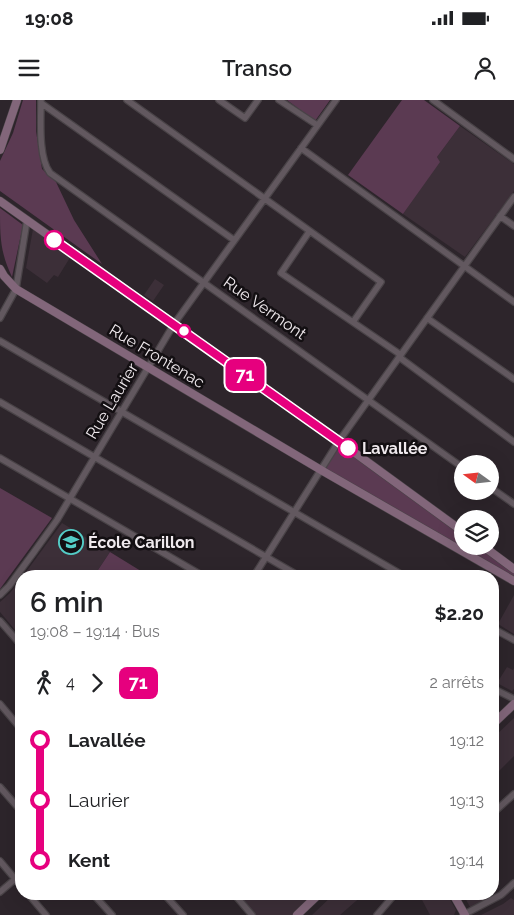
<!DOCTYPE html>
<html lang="fr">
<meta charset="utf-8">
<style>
body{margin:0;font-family:Raleway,sans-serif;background:#f2f2f2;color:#202124;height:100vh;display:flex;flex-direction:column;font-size:19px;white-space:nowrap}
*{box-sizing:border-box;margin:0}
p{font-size:16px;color:#757577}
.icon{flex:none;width:28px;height:28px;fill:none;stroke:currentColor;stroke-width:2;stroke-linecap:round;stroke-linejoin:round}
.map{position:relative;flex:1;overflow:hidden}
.details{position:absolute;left:15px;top:470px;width:484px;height:330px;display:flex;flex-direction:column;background:#fff;border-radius:20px;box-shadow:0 5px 20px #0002}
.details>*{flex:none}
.badge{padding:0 10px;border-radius:8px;font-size:18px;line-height:32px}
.needle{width:32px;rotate:285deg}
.controls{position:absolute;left:454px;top:355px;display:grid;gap:10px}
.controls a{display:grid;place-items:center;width:45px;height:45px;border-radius:50%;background:#fff;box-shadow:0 5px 20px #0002;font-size:25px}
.map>.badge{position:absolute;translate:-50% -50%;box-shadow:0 0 0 2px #fff}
.legs{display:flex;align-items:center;gap:8px;height:55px;padding:0 15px;font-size:16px}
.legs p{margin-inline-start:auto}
.summary{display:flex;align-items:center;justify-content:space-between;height:85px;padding:0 15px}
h1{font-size:28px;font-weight:600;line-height:38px}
ul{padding:0 15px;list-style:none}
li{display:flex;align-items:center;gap:18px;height:60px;font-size:19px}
li i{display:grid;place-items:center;width:8px;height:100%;margin:0 6px;background:currentColor}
li i::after{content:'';width:12px;height:12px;margin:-6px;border:4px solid;border-radius:50%;background:#fff}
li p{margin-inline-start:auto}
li:first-child i{background:linear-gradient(#0000 50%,currentColor 0)}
li:last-child i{background:linear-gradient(currentColor 50%,#0000 0)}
.status{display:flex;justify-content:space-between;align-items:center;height:35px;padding:0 25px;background:#fff;direction:ltr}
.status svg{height:14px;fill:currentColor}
header{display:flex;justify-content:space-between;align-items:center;height:65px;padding:0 15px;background:#fff;font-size:22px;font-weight:600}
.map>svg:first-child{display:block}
.built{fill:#3c2f38}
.green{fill:#5b3a52}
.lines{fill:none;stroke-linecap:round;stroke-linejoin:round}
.street-casing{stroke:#494347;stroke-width:8}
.secondary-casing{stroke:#494347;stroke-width:9}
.street{stroke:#62585f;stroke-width:5.5}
.secondary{stroke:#82667a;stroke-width:8}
.line-1-casing{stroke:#fff;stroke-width:11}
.line-1{stroke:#e6007e;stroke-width:8}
.stop-1-dot{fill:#fff;stroke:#e6007e;stroke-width:2.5}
.labels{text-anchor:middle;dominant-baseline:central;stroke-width:5;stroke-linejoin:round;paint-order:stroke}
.street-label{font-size:16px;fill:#efe9ed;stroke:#130f12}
.stop-label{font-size:16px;font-weight:bold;fill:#efe9ed;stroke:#130f12;text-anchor:start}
.poi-label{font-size:16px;font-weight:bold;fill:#efe9ed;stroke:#130f12;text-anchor:start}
</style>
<div class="status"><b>19:08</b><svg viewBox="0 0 49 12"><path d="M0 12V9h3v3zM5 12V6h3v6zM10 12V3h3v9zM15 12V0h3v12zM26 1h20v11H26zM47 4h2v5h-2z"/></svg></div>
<header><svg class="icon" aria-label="menu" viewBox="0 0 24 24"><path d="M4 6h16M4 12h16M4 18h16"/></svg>Transo<svg class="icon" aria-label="person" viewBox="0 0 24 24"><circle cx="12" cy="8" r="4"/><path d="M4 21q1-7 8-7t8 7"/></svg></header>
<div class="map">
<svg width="514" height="815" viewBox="0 0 514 815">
<rect width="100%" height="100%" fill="#2d252b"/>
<path class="built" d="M 460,26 L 514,64 L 514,91 L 465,157 L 403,114 L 439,62 L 437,57 Z
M 33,129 L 71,156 L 58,177 L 54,175 L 47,183 L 26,168 Z
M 155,179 L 164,185 L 153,201 L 144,195 Z
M 62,423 L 110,452 L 94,476 L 23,476 Z
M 21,479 L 21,537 L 0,512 L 0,502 L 10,493 Z
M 514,495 L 514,534 L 498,524 Z
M 507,567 L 513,570 L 514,568 L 514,589 L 512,591 L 497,583 Z
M 514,618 L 514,656 L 493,677 L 493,638 Z
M 234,794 L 319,794 L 297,815 L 252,815 Z
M 334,794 L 364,794 L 340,815 L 312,815 Z
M 425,794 L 447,794 L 456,810 L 454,815 L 430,815 L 421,798 L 426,796 Z
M 463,794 L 491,794 L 493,798 L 473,808 L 470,807 Z
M 511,798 L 514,800 L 514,815 L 481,815 L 503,804 Z"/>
<path class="green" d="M 23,0 L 36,0 L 36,31 L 42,69 L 56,82 L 74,120 L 102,164 L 0,91 L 0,61 L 13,33 Z
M 287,0 L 330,0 L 315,21 Z
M 402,0 L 424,0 L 460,26 L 437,57 L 440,62 L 403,114 L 348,75 Z
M 0,108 L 23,125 L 12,177 C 0,152 0,136 0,108 Z
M 339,341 L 462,431 L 462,446 L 483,446 L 514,469 L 514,481 L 321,370 Z
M 0,388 L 52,418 L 0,489 Z
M 110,452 L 149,476 L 94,476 Z"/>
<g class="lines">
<defs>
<path id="street" d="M 41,0 C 41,20 38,57 50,73 L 462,367
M 127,0 L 381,182 L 353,222
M 219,0 L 245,18 L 258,0
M 279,0 L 317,25
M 433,0 L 514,59
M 41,3 L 234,140
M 301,48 L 514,202
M 500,116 L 514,126
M 309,132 L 281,173 L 401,255
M 0,218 L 16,189 L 27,120
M 427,218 L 514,279
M 0,241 L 404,476
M 399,257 L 514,342
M 0,302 L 299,476
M 0,358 L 203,476
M 490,387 L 514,404
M 254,476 L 339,341 L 514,97
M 0,495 L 9,486 L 34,452 L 57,420 L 174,224 L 336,0
M 0,521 L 21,545
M 492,528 L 514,540
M 492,588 L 514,599
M 0,604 L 21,629
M 0,687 L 21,711
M 492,714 L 514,694
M 0,761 L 21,786
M 0,792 L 21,774
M 28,794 L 46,815
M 93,794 L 112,815
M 164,794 L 183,815
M 234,794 L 252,815
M 377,815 L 395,794
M 463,815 L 501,795 L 514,783"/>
<path id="secondary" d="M 0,50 L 17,0
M 0,101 L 336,339 L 462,431
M 0,169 L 4,176 L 16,189 L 321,370 L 514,481
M 483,446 L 514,469
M 492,625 L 514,604
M 453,794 L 465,815
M 297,815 L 319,794"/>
</defs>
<use href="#street" class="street-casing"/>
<use href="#secondary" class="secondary-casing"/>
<use href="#street" class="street"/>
<use href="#secondary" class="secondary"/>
</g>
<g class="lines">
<defs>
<path id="line-1" d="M 54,140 L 348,348"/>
</defs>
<use href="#line-1" class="line-1-casing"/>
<use href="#line-1" class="line-1"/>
</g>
<defs>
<symbol id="school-ring" viewBox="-11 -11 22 22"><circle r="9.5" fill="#130f12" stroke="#54cdc7" stroke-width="1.5"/><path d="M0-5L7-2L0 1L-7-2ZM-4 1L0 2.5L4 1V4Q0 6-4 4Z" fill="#54cdc7"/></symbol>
</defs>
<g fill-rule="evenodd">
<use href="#school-ring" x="57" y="428" width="28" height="28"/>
</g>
<g class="stop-1-dot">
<circle cx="54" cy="140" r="9"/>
<circle cx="184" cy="231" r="6"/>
<circle cx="348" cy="348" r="9"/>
</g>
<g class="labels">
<g class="street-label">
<text transform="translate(265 208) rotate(35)">Rue Vermont</text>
<text transform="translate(157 256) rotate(31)">Rue Frontenac</text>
<text transform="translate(112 301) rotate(-59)">Rue Laurier</text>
</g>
<g class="stop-label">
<text x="362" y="348">Lavallée</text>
</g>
<g class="poi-label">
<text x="88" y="442">École Carillon</text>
</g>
</g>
</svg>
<div class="controls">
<a><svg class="needle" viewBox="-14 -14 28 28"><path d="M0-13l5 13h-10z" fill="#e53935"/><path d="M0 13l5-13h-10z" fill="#757577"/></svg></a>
<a><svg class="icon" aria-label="layers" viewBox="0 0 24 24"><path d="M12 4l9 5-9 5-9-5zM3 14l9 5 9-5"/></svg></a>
</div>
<b class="badge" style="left:245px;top:275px;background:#e6007e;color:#fff">71</b>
<section class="details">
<div class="summary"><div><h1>6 min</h1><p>19:08 – 19:14 · Bus</p></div><b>$2.20</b></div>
<div class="legs"><svg class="icon" aria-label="walk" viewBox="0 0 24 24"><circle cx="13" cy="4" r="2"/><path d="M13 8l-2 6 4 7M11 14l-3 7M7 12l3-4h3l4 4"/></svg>4<svg class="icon" aria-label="forward" viewBox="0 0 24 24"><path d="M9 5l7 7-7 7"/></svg><b class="badge" style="background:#e6007e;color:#fff">71</b><p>2 arrêts</p></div>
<ul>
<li><i style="color:#e6007e"></i><b>Lavallée</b><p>19:12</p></li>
<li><i style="color:#e6007e"></i><span>Laurier</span><p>19:13</p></li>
<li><i style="color:#e6007e"></i><b>Kent</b><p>19:14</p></li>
</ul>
</section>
</div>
